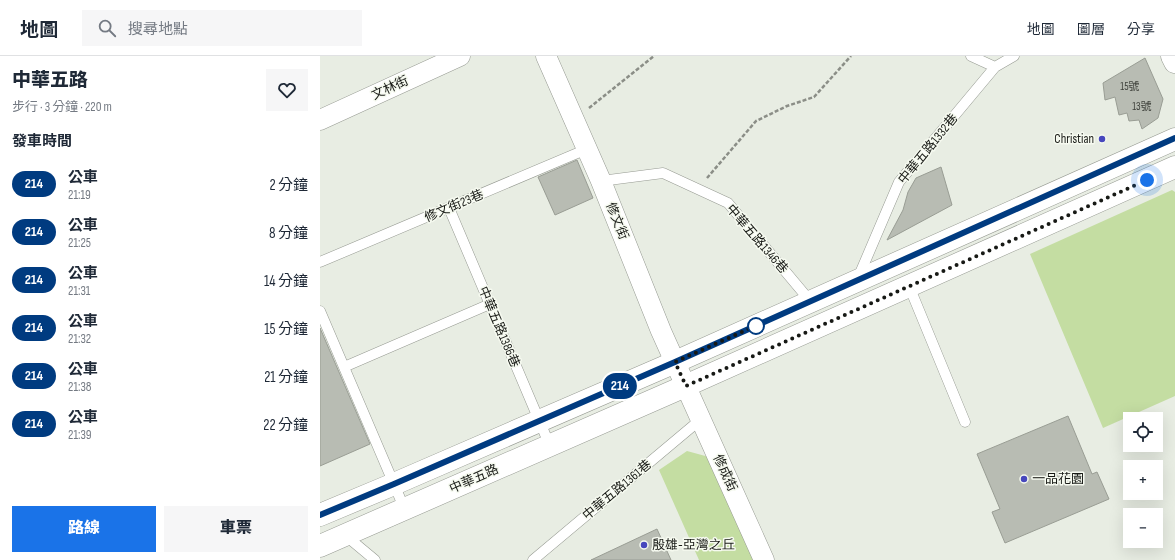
<!DOCTYPE html>
<html lang="zh-TW">
<meta charset="utf-8">
<style>
body{margin:0;font-family:"Sofia Sans Condensed","Noto Sans TC",sans-serif;background:#f6f6f7;color:#1f2937;height:100vh;display:flex;flex-direction:column;font-size:15px;white-space:nowrap}
*{box-sizing:border-box;margin:0}
p{font-size:13px;color:#747a83}
.icon{flex:none;width:22px;height:22px;fill:none;stroke:currentColor;stroke-width:2;stroke-linecap:round;stroke-linejoin:round}
.map{position:relative;flex:1;overflow:hidden}
.side{display:flex;flex-direction:column;background:#fff;width:320px}
.side>*{flex:none}
.badge{padding:0 8px;border-radius:13px;font-size:14px;line-height:26px}
.controls{position:absolute;left:803px;top:356px;display:grid;gap:8px}
.controls a{display:grid;place-items:center;width:40px;height:40px;border-radius:0px;background:#fff;box-shadow:0 4px 16px #0002;font-size:20px}
.you{position:absolute;width:20px;height:20px;margin:-10px;border:3px solid #fff;border-radius:50%;background:#1a73e8;box-shadow:0 0 0 6px #1a73e833}
.map>.badge{position:absolute;translate:-50% -50%;box-shadow:0 0 0 2px #fff}
h2{padding:0 12px;font-size:15px;line-height:36px}
.round{display:grid;place-items:center;flex:none;width:42px;height:42px;border-radius:0px;background:#f6f6f7}
.head{display:flex;align-items:center;justify-content:space-between;height:68px;padding:0 12px}
h1{font-size:19px;font-weight:800;line-height:30px}
.action{display:flex;gap:8px;margin-top:auto;padding:8px 12px}
.action a{flex:1;height:46px;border-radius:0px;background:#1a73e8;color:#fff;font-size:16px;font-weight:800;line-height:46px;text-align:center}
.action a+a{background:#f6f6f7;color:#1f2937}
ul{padding:0;list-style:none}
li{display:flex;align-items:center;gap:12px;height:48px;padding:0 12px}
li div{flex:1}
li b{display:block;font-size:15px}
li em{font-style:normal}
li .badge{min-width:44px;font-weight:700;text-align:center}
header{display:flex;align-items:center;gap:24px;box-sizing:border-box;height:56px;padding:0 20px;background:#fff;border-bottom:1px solid #e0e1e3}
header strong{font-size:19px}
nav{display:flex;gap:22px;margin-inline-start:auto;font-size:14px}
.search{width:280px;height:36px;background:#f6f6f7;display:flex;align-items:center;gap:10px;box-sizing:border-box;padding:0 14px;border-radius:0px;color:#747a83;font-size:15px}
main{display:flex;flex:1;min-height:0}
.map>svg:first-child{display:block}
.green{fill:#c4dda2}
.building{fill:#b8bcb3;stroke:#999d94}
.lines{fill:none;stroke-linecap:round;stroke-linejoin:round}
.service-casing{stroke:#969a92;stroke-width:11}
.minor-casing{stroke:#969a92;stroke-width:21}
.tertiary-casing{stroke:#969a92;stroke-width:23}
.secondary-casing{stroke:#969a92;stroke-width:23}
.path{stroke:#8b8e87;stroke-width:2.5;stroke-dasharray:4 2;stroke-linecap:butt}
.service{stroke:#fff;stroke-width:10}
.minor{stroke:#fff;stroke-width:20}
.tertiary{stroke:#fff;stroke-width:22}
.secondary{stroke:#fff;stroke-width:22}
.line-casing{stroke:#fff;stroke-width:9}
.line{stroke:#003b80;stroke-width:6}
.walk{stroke:#171915;stroke-width:4;stroke-dasharray:0 7.2}
.poi-dot{fill:#4747bd;stroke:#f6faf0;stroke-width:1.5}
.stop-dot{fill:#fff;stroke:#003b80;stroke-width:2}
.labels{text-anchor:middle;dominant-baseline:central;stroke-width:3;stroke-linejoin:round;paint-order:stroke}
.number-label{font-size:11px;fill:#3f423c}
.street-label{font-size:13px;fill:#171915;stroke:#f6faf0}
.poi-label{font-size:13px;fill:#171915;stroke:#f6faf0;text-anchor:start}
</style>
<header>
<strong>地圖</strong>
<div class="search"><svg class="icon" aria-label="search" viewBox="0 0 24 24"><circle cx="10" cy="10" r="6"/><path d="M15 15l6 6"/></svg>搜尋地點</div>
<nav><a>地圖</a><a>圖層</a><a>分享</a></nav>
</header>
<main>
<section class="side">
<div class="head"><div><h1>中華五路</h1><p>步行 · 3 分鐘 · 220 m</p></div><a class="round"><svg class="icon" aria-label="heart" viewBox="0 0 24 24"><path d="M12 20l-8-8c-3-5 5-10 8-4 3-6 11-1 8 4z"/></svg></a></div>
<h2>發車時間</h2>
<ul>
<li><span class="badge" style="background:#003b80;color:#fff">214</span><div><b>公車</b><p>21:19</p></div><em>2 分鐘</em></li>
<li><span class="badge" style="background:#003b80;color:#fff">214</span><div><b>公車</b><p>21:25</p></div><em>8 分鐘</em></li>
<li><span class="badge" style="background:#003b80;color:#fff">214</span><div><b>公車</b><p>21:31</p></div><em>14 分鐘</em></li>
<li><span class="badge" style="background:#003b80;color:#fff">214</span><div><b>公車</b><p>21:32</p></div><em>15 分鐘</em></li>
<li><span class="badge" style="background:#003b80;color:#fff">214</span><div><b>公車</b><p>21:38</p></div><em>21 分鐘</em></li>
<li><span class="badge" style="background:#003b80;color:#fff">214</span><div><b>公車</b><p>21:39</p></div><em>22 分鐘</em></li>
</ul>
<div class="action"><a>路線</a><a>車票</a></div>
</section>
<div class="map">
<svg width="855" height="504" viewBox="0 0 855 504">
<rect width="100%" height="100%" fill="#e8ede3"/>
<path class="green" d="M 852,134 L 855,136 L 855,340 L 783,372 L 710,198 Z
M 367,395 L 389,401 L 435,504 L 379,504 L 339,414 Z"/>
<path class="building" d="M 825,2 L 843,43 L 838,62 L 822,73 L 819,64 L 809,65 L 807,57 L 799,59 L 795,41 L 785,44 L 783,27 Z
M 257,104 L 273,142 L 235,159 L 218,121 Z
M 621,111 L 632,149 L 567,184 L 583,154 L 588,136 L 596,122 Z
M 0,272 L 50,388 L 0,410 Z
M 748,360 L 772,418 L 777,416 L 789,443 L 685,487 L 672,456 L 680,453 L 657,398 Z
M 337,473 L 351,504 L 271,504 Z"/>
<g class="lines">
<defs>
<path id="service" d="M 651,0 L 675,11
M 281,125 L 343,117 L 408,147 L 491,246
M 129,152 L 230,390
M 0,206 L 267,93
M 538,222 L 579,126 L 675,11 L 694,0
M 589,230 L 645,366
M 0,255 L 85,454
M 24,311 L 170,248
M 25,479 L 55,504
M 213,504 L 380,364"/>
<path id="minor" d="M 226,0 L 281,125 L 341,275 L 444,504
M 0,64 L 140,0"/>
<path id="tertiary" d="M 852,0 L 855,6"/>
<path id="secondary" d="M 0,459 L 74,428 L 344,311 L 855,83
M 0,490 L 354,335 L 855,111"/>
</defs>
<use href="#service" class="service-casing"/>
<use href="#minor" class="minor-casing"/>
<use href="#tertiary" class="tertiary-casing"/>
<use href="#secondary" class="secondary-casing"/>
<path class="path" d="M 269,52 L 334,0
M 387,122 L 436,65 L 467,50 L 494,41 L 531,0"/>
<use href="#service" class="service"/>
<use href="#minor" class="minor"/>
<use href="#tertiary" class="tertiary"/>
<use href="#secondary" class="secondary"/>
</g>
<g class="lines">
<defs>
<path id="line" d="M 0,459 L 74,428 L 355,306 L 855,82"/>
</defs>
<use href="#line" class="line-casing"/>
<use href="#line" class="line"/>
<path class="walk" d="M 436,270 L 442,267 L 355,306 L 366,330 L 827,124"/>
</g>
<g class="poi-dot">
<circle cx="782" cy="83" r="4"/>
<circle cx="704" cy="423" r="4"/>
<circle cx="324" cy="489" r="4"/>
</g>
<circle class="stop-dot" cx="436" cy="270" r="8"/>
<g class="labels">
<g class="number-label">
<text x="810" y="30">15號</text>
<text x="822" y="50">13號</text>
</g>
<g class="street-label">
<text transform="translate(70 32) rotate(-25)">文林街</text>
<text transform="translate(608 93) rotate(-51)">中華五路1332巷</text>
<text transform="translate(134 150) rotate(-23)">修文街23巷</text>
<text transform="translate(297 165) rotate(68)">修文街</text>
<text transform="translate(437 183) rotate(49)">中華五路1346巷</text>
<text transform="translate(179 271) rotate(67)">中華五路1386巷</text>
<text transform="translate(405 417) rotate(65)">修成街</text>
<text transform="translate(154 423) rotate(-24)">中華五路</text>
<text transform="translate(297 434) rotate(-40)">中華五路1361巷</text>
</g>
<g class="poi-label">
<text x="774" y="83" text-anchor="end">Christian</text>
<text x="712" y="423">一品花園</text>
<text x="332" y="489">殷雄-亞灣之丘</text>
</g>
</g>
</svg>
<div class="controls">
<a><svg class="icon" aria-label="locate" viewBox="0 0 24 24"><circle cx="12" cy="12" r="6"/><path d="M12 2v4M12 18v4M2 12h4M18 12h4"/></svg></a>
<a>+</a>
<a>−</a>
</div>
<div class="you" style="left:827px;top:124px"></div>
<b class="badge" style="left:300px;top:330px;background:#003b80;color:#fff">214</b>
</div>
</main>
